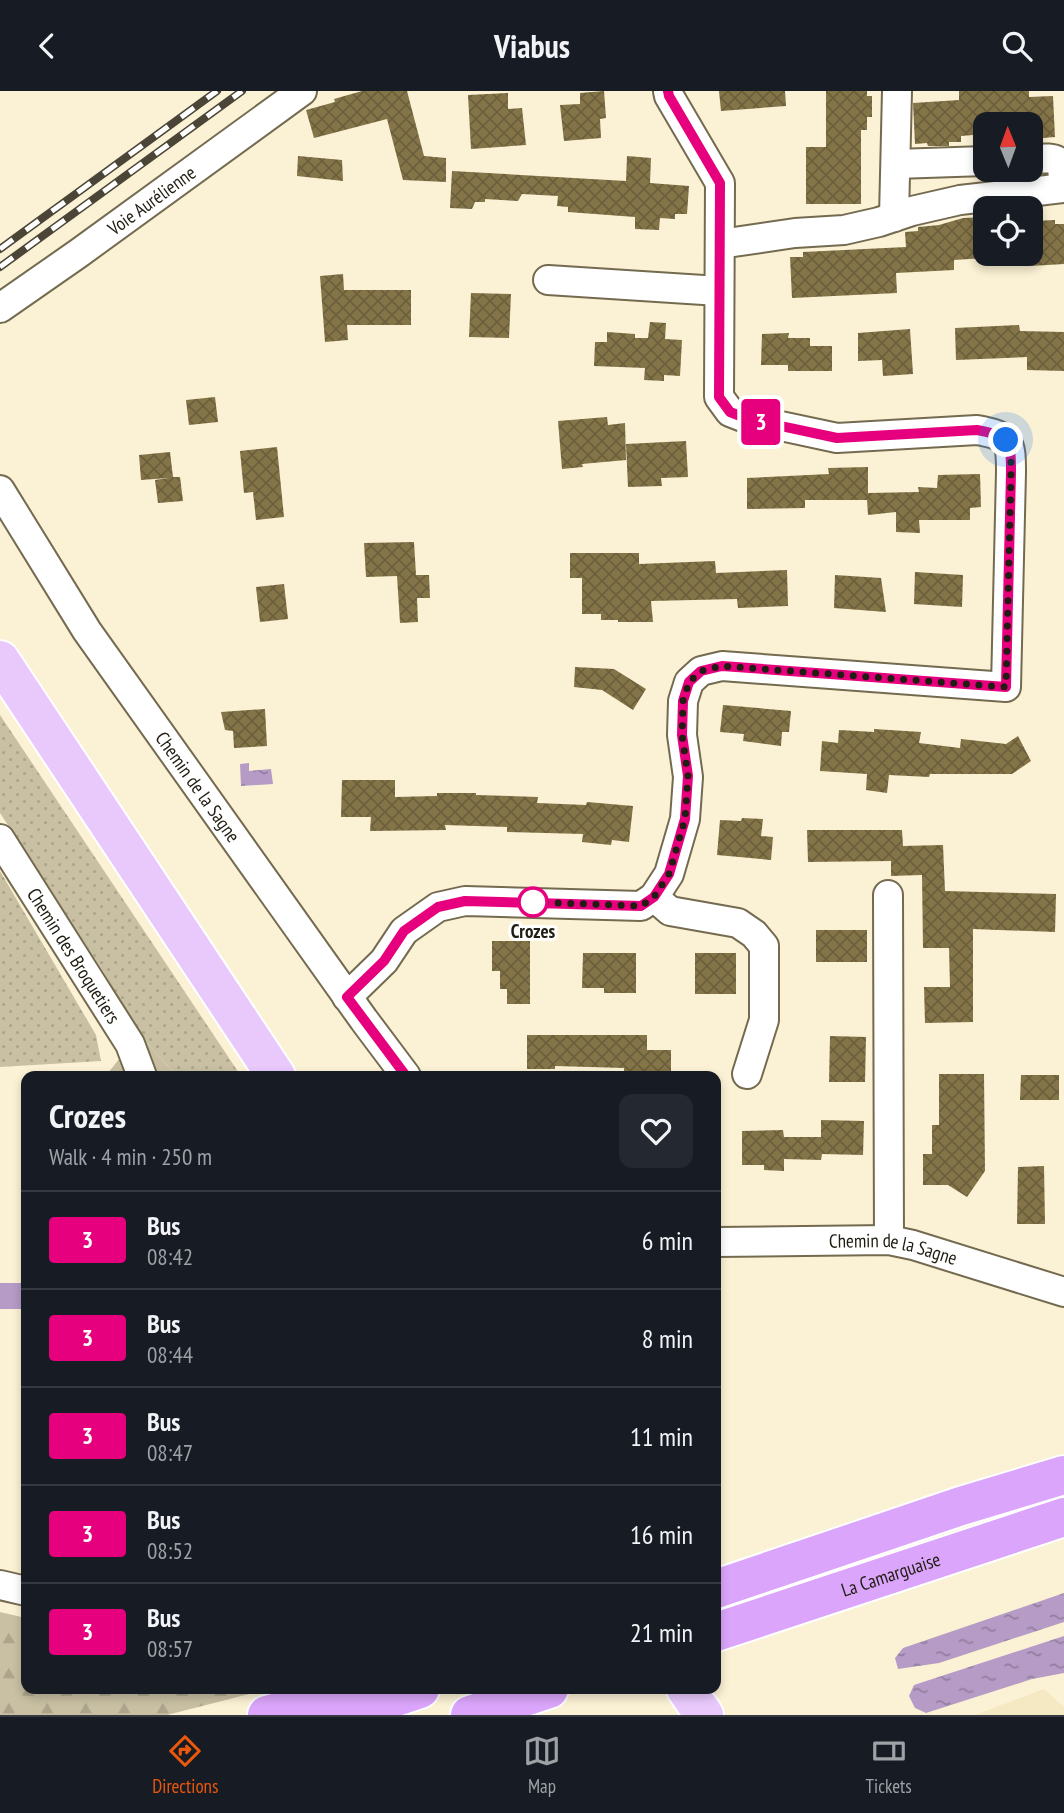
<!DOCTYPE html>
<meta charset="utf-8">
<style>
body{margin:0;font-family:"PT Sans Narrow",sans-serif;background:#242831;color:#f1f3f6;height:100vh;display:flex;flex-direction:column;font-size:26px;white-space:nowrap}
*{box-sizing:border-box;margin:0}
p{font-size:23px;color:#9ea1a6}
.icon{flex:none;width:38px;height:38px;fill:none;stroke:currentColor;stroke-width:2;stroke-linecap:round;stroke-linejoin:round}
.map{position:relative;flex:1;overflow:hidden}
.side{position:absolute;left:21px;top:980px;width:700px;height:623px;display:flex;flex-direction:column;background:#171b24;border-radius:14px;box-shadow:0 4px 10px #0003}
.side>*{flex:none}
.badge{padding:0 14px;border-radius:5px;font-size:24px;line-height:46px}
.needle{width:46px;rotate:359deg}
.buttons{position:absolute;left:973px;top:21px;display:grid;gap:14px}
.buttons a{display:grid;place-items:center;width:70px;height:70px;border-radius:14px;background:#171b24;box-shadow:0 4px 10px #0003;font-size:35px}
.you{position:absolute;width:35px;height:35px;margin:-18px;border:5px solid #fff;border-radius:50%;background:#1a73e8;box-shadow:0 0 0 10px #1a73e833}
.map>.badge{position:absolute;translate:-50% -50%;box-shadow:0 0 0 4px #fff}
.round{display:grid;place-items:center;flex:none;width:74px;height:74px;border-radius:14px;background:#242831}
.head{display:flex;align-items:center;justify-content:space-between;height:119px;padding:0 28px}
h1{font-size:33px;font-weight:800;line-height:52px}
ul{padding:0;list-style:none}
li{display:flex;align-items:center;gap:21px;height:98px;padding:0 28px;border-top:2px solid #363941}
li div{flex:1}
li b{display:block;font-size:26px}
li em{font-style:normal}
li .badge{min-width:77px;font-weight:700;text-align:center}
header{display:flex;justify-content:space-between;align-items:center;height:91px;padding:0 28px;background:#171b24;font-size:32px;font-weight:800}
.tabs{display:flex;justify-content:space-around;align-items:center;height:98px;border-top:2px solid #363941;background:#171b24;font-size:19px;color:#9ea1a6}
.tabs a{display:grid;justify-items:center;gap:4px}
.tabs .current{color:#ea580c}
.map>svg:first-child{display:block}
.built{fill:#f5e9c3}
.grass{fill:url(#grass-dots)}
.forest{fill:url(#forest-firs)}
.water{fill:url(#water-ripples)}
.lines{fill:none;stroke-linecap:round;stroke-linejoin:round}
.canal{stroke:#b59bc5;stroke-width:26}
.building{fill:url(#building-cross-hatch)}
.street-casing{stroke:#736a50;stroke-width:32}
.primary-casing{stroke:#fff;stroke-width:42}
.highway-casing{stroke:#fff;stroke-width:42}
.street{stroke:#fff;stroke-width:28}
.primary{stroke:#e9c9fc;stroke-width:38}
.highway{stroke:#daa5fa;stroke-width:38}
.rail-casing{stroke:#4a4537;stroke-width:8}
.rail{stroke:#fff;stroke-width:5;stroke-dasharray:16;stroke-linecap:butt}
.line-casing{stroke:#fff;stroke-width:16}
.line{stroke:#e6007e;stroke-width:10}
.walk{stroke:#201d12;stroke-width:7;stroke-dasharray:0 12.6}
.stop-dot{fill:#fff;stroke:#e6007e;stroke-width:3.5}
.labels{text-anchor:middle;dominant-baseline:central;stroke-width:6;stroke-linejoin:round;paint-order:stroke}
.street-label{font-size:19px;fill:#201d12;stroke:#fff}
.stop-label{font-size:19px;font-weight:bold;fill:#201d12;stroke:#fff}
</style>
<header><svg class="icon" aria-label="back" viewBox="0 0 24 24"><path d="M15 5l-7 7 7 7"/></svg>Viabus<svg class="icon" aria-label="search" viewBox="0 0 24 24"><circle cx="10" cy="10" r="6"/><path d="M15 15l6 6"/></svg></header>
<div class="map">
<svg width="1064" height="1624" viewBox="0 0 1064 1624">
<defs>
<pattern id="grass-dots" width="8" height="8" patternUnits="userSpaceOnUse" patternTransform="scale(1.75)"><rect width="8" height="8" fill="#c9c0a3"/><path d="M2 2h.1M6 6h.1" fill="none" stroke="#aca58b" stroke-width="1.8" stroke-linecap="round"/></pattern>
<pattern id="forest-firs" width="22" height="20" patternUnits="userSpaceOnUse" patternTransform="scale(1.75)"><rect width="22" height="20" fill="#c9c0a3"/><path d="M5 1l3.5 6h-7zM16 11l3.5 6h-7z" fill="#aca58b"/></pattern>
<pattern id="water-ripples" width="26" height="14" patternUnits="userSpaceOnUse" patternTransform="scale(1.75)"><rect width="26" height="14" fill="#b59bc5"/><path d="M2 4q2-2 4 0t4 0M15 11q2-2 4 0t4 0" fill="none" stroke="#937e9f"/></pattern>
<pattern id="building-cross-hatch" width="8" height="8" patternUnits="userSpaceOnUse" patternTransform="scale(1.75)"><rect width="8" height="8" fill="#847548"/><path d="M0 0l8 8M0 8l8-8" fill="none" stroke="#6c5f3b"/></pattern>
</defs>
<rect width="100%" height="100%" fill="#fbf1d4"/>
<path class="built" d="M 1044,1598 L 1064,1616 L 1064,1624 L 975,1624 Z"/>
<path class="grass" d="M 0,624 L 241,985 L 177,985 L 139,943 L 103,880 L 0,722 Z
M 0,780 L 96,944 L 101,970 L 0,976 Z"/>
<path class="forest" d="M 139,943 L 177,985 L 109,985 L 108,982 Z
M 0,1521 L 26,1527 L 26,1598 L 269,1598 L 167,1624 L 0,1624 Z"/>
<path class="water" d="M 249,672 L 249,680 L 271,678 L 273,693 L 241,695 L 240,673 Z
M 1064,1502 L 1064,1531 L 939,1572 L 898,1578 L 895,1567 L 903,1557 Z
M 1064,1545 L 1064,1582 L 1032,1588 L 926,1622 L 915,1617 L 909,1605 L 914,1594 Z"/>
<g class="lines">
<path class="canal" d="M 0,1205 L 26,1205"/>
</g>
<path class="building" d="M 362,0 L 407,0 L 424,65 L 446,67 L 446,91 L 403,89 L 387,28 L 314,47 L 306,19 L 335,11 L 334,8 Z
M 604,0 L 606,27 L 600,28 L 601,47 L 564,50 L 560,14 L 580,13 L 580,2 Z
M 719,0 L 785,0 L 786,15 L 721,20 Z
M 826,0 L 867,0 L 867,5 L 872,5 L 872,26 L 867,26 L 867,39 L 861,39 L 861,113 L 806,113 L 806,56 L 826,56 Z
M 959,0 L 1029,0 L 1029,6 L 1053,5 L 1055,46 L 1031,48 L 1031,33 L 985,33 L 985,43 L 961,45 L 961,51 L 949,51 L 949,55 L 928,55 L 927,52 L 915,53 L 913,12 L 959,9 Z
M 508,2 L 508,18 L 522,17 L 526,54 L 471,58 L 468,4 Z
M 298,65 L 342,69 L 343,90 L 297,85 Z
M 627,65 L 651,67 L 650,92 L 689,95 L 687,123 L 675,123 L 675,128 L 660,127 L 659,139 L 635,138 L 635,126 L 568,121 L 568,116 L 557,115 L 558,105 L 522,103 L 518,110 L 485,108 L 485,111 L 475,111 L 472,118 L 450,117 L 452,80 L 626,90 Z
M 985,126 L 985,167 L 954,169 L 954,179 L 896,182 L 897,202 L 792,207 L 790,166 L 803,166 L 803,161 L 906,156 L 905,141 L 918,140 L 918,136 L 939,134 L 963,127 Z
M 1055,129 L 1055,133 L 1064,133 L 1064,173 L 1031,175 L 1031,135 L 1033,134 L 1033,130 Z
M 343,183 L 344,199 L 411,199 L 411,234 L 347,234 L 348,249 L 325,251 L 320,185 Z
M 471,202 L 511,203 L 509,247 L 469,246 Z
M 650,231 L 666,232 L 665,248 L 682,249 L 680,285 L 664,284 L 664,290 L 644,289 L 645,277 L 594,275 L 595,251 L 607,251 L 607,241 L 635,243 L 635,247 L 648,247 Z
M 1019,234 L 1020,240 L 1064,241 L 1064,280 L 1027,279 L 1027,266 L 956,269 L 955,237 Z
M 910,238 L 913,283 L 883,285 L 882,269 L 858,270 L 858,242 Z
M 789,242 L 788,247 L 810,247 L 810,255 L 832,255 L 832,280 L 788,280 L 788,274 L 761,274 L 762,243 Z
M 215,306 L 218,331 L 189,334 L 186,309 Z
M 607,326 L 608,334 L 625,332 L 626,369 L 582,373 L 583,376 L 562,378 L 558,330 Z
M 686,350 L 688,386 L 661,387 L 662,395 L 628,396 L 626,353 Z
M 277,356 L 284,426 L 256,429 L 253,401 L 244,402 L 240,360 Z
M 170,361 L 173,386 L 180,386 L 183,410 L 158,412 L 155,389 L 168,387 L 141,389 L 139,364 Z
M 868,376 L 868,402 L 919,401 L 918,396 L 937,397 L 938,384 L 980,383 L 981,416 L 970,417 L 970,429 L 919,429 L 920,442 L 896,441 L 896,421 L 868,424 L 867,409 L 805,409 L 805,417 L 747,418 L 747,387 L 829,383 L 828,377 Z
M 414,451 L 416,484 L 429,484 L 430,507 L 417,507 L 418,531 L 400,532 L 397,485 L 366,486 L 364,452 Z
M 570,462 L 639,462 L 639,473 L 715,470 L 716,482 L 787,479 L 788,515 L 738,517 L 737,508 L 651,510 L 653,531 L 618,531 L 618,529 L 601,529 L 601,523 L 582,523 L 582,487 L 570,487 Z
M 915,481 L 963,484 L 962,516 L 914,513 Z
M 835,484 L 881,487 L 886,521 L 834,517 Z
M 284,493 L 288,528 L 260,531 L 256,496 Z
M 575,576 L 614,578 L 646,598 L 633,619 L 602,599 L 574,596 Z
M 723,614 L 791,620 L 789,641 L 782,641 L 781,655 L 743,650 L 744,643 L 720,641 Z
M 265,618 L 267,655 L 234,657 L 233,640 L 225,639 L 221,621 Z
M 874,638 L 921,641 L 919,652 L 960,657 L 961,648 L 1006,653 L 1018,645 L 1031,670 L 1012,683 L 930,683 L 929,686 L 889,684 L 887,702 L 866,699 L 867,683 L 820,680 L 822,650 L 838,652 L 839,639 L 874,641 Z
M 342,689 L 395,689 L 395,706 L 437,705 L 437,702 L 476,702 L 476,704 L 538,706 L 537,712 L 586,714 L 587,711 L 633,715 L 629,751 L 612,749 L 611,754 L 582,751 L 583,743 L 507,741 L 507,736 L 445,734 L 446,739 L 370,740 L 371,726 L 341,726 Z
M 742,727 L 763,728 L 761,745 L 773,746 L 771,769 L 717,764 L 720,729 L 741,730 Z
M 807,739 L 902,739 L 903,755 L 943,754 L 945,800 L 1056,803 L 1055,841 L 973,838 L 973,931 L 925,932 L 924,896 L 950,896 L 949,857 L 923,857 L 922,784 L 891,785 L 891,770 L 808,771 Z
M 816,839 L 867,839 L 867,871 L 816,871 Z
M 492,850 L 530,850 L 530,913 L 507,913 L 507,898 L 500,898 L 500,880 L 492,880 Z
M 583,862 L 636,862 L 636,902 L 604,902 L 604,897 L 582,897 Z
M 695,862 L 736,862 L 736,903 L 695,903 Z
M 527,944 L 647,944 L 647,959 L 671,959 L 671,982 L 647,982 L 647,985 L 624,985 L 624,977 L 555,975 L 555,978 L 527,978 Z
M 830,945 L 866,946 L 865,991 L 829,991 Z
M 939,983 L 984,983 L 985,1080 L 967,1106 L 948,1094 L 923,1094 L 923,1063 L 932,1063 L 932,1034 L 939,1034 Z
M 1021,984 L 1059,984 L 1059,1009 L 1020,1009 Z
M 821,1029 L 864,1030 L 863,1064 L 822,1063 L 821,1069 L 784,1068 L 784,1080 L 764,1079 L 764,1074 L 742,1074 L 742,1040 L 783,1039 L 784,1046 L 821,1046 Z
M 1044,1075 L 1045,1133 L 1017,1133 L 1018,1076 Z"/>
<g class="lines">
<defs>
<g id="street">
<path d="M 1031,68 C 1061,66 1063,67 1063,97"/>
<path d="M 896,73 L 985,70"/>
<path d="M 894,126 L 897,0"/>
<path d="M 720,153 L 795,142 L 844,139 L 879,131 L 912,120 L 960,109 L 1064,97"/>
<path d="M 548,189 L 719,200"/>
<path id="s1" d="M 0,217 L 79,162 L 302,0"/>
<path id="s2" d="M 0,399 L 87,540 L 364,929 L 406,985"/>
<path id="s3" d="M 0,748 L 130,953 L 142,985"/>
<path d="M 888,804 L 889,1149"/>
<path d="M 654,806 L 670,820 L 738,832 L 754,843 L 764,855 L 764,929 L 747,983"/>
<path d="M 347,906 L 384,870 L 404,840 L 438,816 L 465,810 L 641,815 L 654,806 L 669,783 L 685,728 L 688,686 L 682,644 L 683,610 L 689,591 L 701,580 L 722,575 L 1006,596 L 1011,381 C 1011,350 1010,345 977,339 L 837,347 L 748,328 L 730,321 L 719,306 L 720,92 L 669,5 L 668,0"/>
<path id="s4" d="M 716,1151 L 889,1149 L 913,1154 L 1064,1201"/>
<path d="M 0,1494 L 26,1500"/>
</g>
<path id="primary" d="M 0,569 L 276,985
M 686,1598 L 704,1624"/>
<g id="highway">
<path d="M 716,1498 L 961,1415 L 1064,1384"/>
<path id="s5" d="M 716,1541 L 1064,1426"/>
<path d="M 267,1624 L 366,1598"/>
<path d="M 342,1624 L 420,1598"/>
<path d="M 470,1624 L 549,1598"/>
</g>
</defs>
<use href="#street" class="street-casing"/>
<use href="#primary" class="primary-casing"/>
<use href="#highway" class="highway-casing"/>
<use href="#street" class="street"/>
<use href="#primary" class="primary"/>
<use href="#highway" class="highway"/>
<defs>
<path id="rail" d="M 0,158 L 217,0
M 0,176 L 242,0"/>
</defs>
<use href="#rail" class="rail-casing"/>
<use href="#rail" class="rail"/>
</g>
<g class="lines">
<defs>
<path id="line" d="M 406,985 L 347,906 L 384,870 L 404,840 L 438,816 L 465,810 L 641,815 L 654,806 L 669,783 L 685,728 L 688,685 L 682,644 L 683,610 L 689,591 L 701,580 L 722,575 L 1006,596 L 1011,381 C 1011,350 1010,345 977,339 L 837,347 L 748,328 L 730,321 L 719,306 L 720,92 L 669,5 L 668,0"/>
</defs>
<use href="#line" class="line-casing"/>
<use href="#line" class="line"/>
<path class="walk" d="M 533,811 L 641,815 L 654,806 L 669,783 L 685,728 L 688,685 L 682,644 L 683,610 L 689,591 L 701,580 L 722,575 L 1006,596 L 1011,381 L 1011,359 L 1006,349"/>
</g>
<circle class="stop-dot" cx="533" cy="811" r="14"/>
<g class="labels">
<g class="street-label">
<text stroke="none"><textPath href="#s1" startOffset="186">Voie Aurélienne</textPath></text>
<text stroke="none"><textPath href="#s2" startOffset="357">Chemin de la Sagne</textPath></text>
<text stroke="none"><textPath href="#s3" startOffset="138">Chemin des Broquetiers</textPath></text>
<text stroke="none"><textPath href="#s4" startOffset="178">Chemin de la Sagne</textPath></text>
<text stroke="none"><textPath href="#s5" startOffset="184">La Camarguaise</textPath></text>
</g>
<g class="stop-label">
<text x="533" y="840">Crozes</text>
</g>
</g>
</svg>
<div class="buttons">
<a><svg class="needle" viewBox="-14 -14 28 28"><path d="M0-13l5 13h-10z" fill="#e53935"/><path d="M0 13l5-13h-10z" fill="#9ea1a6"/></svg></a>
<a><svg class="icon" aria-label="locate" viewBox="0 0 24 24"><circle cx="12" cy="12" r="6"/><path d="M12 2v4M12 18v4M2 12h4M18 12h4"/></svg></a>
</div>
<div class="you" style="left:1006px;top:349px"></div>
<b class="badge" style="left:761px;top:331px;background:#e6007e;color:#fff">3</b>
<section class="side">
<div class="head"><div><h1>Crozes</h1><p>Walk · 4 min · 250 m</p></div><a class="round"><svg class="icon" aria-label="heart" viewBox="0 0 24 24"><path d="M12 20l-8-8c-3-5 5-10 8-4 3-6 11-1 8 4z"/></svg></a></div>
<ul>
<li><span class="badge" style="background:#e6007e;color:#fff">3</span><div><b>Bus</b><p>08:42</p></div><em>6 min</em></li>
<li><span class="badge" style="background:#e6007e;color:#fff">3</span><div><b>Bus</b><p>08:44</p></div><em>8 min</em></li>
<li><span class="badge" style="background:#e6007e;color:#fff">3</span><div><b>Bus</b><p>08:47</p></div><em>11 min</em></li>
<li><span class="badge" style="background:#e6007e;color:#fff">3</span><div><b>Bus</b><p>08:52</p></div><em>16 min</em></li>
<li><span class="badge" style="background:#e6007e;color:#fff">3</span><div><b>Bus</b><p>08:57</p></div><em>21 min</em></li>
</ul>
</section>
</div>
<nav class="tabs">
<a class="current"><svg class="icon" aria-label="directions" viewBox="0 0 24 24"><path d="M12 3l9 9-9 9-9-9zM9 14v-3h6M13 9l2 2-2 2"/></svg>Directions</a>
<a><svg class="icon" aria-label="map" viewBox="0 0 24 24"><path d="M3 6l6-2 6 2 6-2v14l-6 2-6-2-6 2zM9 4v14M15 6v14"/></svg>Map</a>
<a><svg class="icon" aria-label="tickets" viewBox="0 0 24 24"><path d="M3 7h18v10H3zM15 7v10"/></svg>Tickets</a>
</nav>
